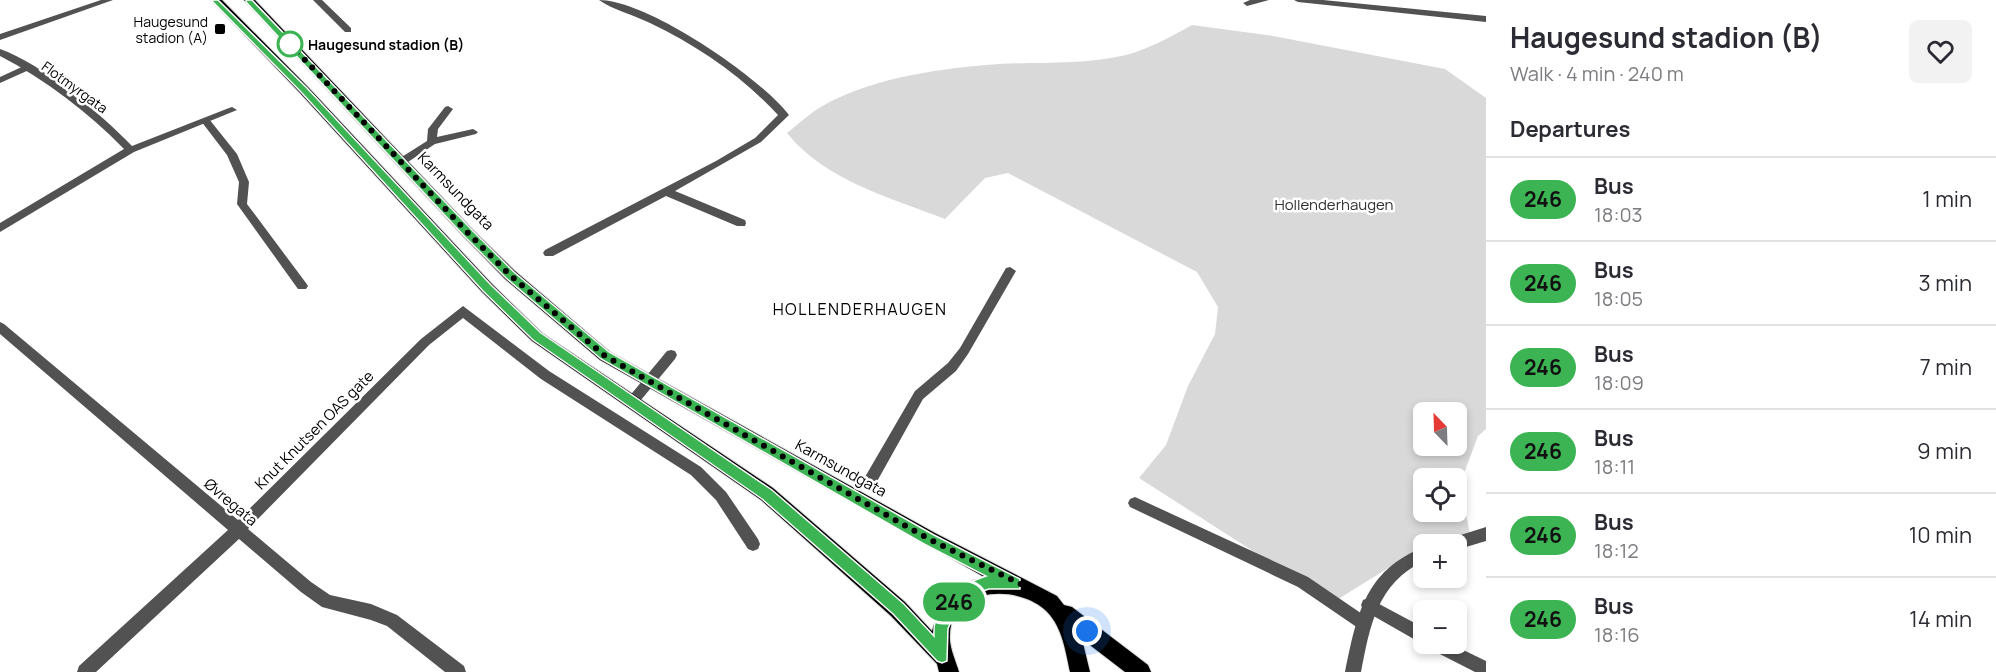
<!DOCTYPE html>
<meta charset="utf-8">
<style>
body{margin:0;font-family:Manrope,sans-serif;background:#f2f2f3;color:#2b2b33;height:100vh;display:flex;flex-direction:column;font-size:22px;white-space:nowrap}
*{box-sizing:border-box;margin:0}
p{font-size:20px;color:#7c7c81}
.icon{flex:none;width:33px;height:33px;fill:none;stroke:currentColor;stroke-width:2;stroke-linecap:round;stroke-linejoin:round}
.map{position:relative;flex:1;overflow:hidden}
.details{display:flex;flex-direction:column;background:#fff;width:510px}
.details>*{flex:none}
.badge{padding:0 12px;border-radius:20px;font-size:21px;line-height:39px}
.needle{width:39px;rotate:337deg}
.fabs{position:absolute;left:1413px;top:402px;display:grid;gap:12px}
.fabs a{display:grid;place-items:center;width:54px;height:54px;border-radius:9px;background:#fff;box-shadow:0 3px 9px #0003;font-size:30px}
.you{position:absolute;width:30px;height:30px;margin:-15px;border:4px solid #fff;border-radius:50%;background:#1a73e8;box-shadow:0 0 0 9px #1a73e833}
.map>.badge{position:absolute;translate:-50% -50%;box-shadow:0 0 0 3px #fff}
h2{padding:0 24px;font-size:22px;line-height:54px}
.round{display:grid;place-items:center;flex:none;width:63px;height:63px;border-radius:9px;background:#f2f2f3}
.summary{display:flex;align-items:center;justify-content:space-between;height:102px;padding:0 24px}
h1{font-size:28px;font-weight:700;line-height:45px}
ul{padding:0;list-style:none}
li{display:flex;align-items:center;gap:18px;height:84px;padding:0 24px;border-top:2px solid #e1e1e2}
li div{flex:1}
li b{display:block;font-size:22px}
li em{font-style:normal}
li .badge{min-width:66px;font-weight:700;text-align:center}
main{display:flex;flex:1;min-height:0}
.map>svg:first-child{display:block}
.green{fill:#d9d9d9;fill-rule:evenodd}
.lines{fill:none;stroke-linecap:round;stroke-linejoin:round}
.primary-casing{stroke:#dbdbdb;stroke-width:2}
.lane{fill:#525252;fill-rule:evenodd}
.street{fill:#525252;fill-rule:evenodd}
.primary{fill:#000;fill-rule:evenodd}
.line{fill:#3cb454;stroke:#fff;stroke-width:1.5}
.walk{stroke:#000;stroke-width:6;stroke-dasharray:0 10.8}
.poi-dot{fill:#000;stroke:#fff;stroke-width:2}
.stop-dot{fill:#fff;stroke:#3cb454;stroke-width:3}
.labels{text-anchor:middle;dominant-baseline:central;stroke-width:5;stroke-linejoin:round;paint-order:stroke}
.far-poi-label{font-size:14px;fill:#000;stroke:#fff;text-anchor:end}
.far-stop-label{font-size:14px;font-weight:bold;fill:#000;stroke:#fff;text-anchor:start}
.far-street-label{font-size:14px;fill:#000;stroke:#fff}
.street-label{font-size:15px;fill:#000;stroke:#fff}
.park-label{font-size:15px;fill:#303030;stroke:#fff}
.neighbourhood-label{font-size:16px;letter-spacing:1.5px;fill:#000;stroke:#fff}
</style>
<main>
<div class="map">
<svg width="1486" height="672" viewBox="0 0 1486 672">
<rect width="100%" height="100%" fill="#fff"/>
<path class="green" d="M 1192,25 L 1273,36 L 1445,69 L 1486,98 L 1486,429 L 1478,436 L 1460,484 L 1470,534 L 1438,544 L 1424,544 L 1423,549 L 1411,554 L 1335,601 L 1292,576 L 1139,478 L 1166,445 L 1188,386 L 1215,334 L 1218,307 L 1197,272 L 1008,173 L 985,178 L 945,219 C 891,198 824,180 787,133 C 797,125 808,115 819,108 C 868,79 931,70 986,65 C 1033,61 1080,66 1126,55 C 1149,49 1172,36 1192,25 ZM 1424,412 L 1456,412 L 1456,446 L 1424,446 ZM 1424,478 L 1456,478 L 1456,512 L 1424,512 Z"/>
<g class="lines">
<defs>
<path id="primary" d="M 211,0 L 222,0 L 308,87 L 492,284 L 542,333 L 773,488 L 905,602 L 932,631 C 942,597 949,587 984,577 L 600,360 L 505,279 L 464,237 L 244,0 L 255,0 L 474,231 L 515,271 L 610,352 L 935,533 L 1057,596 L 1064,605 L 1072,607 L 1148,665 L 1151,672 L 1125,672 L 1082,639 L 1090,672 L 1070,672 C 1065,649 1062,625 1044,609 C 1015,584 950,588 950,636 C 949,647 956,661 959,672 L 939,672 L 937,664 L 891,616 L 761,500 L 532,341 L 482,292 L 300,93 Z"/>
</defs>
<use href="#primary" class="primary-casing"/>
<path class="lane" d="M 313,0 L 322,0 L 351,28 L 351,32 L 345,32 Z
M 26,65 L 31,68 L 29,70 L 0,83 L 0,77 Z
M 448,106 L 453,109 L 438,129 L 437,137 L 473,129 L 478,132 L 476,134 L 435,144 L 405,164 L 397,164 L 397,160 L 427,141 L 428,129 L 445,107 Z
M 206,118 L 209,119 L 237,154 L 249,182 L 247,204 L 306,283 L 308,286 L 306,289 L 298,289 L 237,204 L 239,182 L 227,155 L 201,121 Z
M 1135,497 L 1308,577 L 1368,618 L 1371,623 L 1368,628 L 1363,631 L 1358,628 L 1298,587 L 1130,507 L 1128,503 L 1130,499 Z
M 1368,598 L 1424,628 L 1424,644 L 1427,644 L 1424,645 L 1419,642 L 1363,610 L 1361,605 L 1363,600 Z
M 1427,644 L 1451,644 L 1486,661 L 1486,672 L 1475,672 L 1430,649 Z"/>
<path class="street" d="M 101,0 L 113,0 L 0,40 L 0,34 Z
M 599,0 C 647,0 759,76 789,115 L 761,142 L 675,191 L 745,220 L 746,223 L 745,226 L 737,226 L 666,196 L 553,256 L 545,256 L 543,253 L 545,250 L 716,161 L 755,138 L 778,115 C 742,76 698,46 650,23 C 634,15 613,10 599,0 Z
M 1250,0 L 1269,0 L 1247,6 L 1243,3 Z
M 1294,0 L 1323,0 L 1486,16 L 1486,22 L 1298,2 Z
M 0,49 C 41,63 101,114 132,146 L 229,108 L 232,107 L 237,110 L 134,152 L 0,232 L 0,223 L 124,149 C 88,112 46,80 0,56 Z
M 1010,267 L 1016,271 L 968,354 L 956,371 L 923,399 L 875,485 L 870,487 L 865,485 L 863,481 L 865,477 L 915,391 L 948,363 L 960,348 L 1006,268 Z
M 463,306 L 549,371 L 701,467 L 726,492 L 758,539 L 760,544 L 758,549 L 753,551 L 748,549 L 716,500 L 691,475 L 541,379 L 463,318 L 429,345 L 248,529 L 311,582 L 330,595 L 371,604 L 397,615 L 464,666 L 466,672 L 445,672 L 387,626 L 371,620 L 322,607 L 301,592 L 239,539 L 96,672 L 77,672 L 79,666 L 228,530 L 0,334 L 0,322 L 4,324 L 238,520 L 421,339 Z
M 671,350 L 675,351 L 677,355 L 675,359 L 636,406 L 632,407 L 628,406 L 626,402 L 628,398 L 667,351 Z
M 1486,527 L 1486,541 L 1456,550 L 1456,544 L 1446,544 L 1448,539 Z
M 1424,547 L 1424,561 C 1377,583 1370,626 1361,672 L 1345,672 C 1357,615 1364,571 1424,547 Z"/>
<use href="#primary" class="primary"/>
</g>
<path class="line" d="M 211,0 L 218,0 L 307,88 L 491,285 L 541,333 L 772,490 L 904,604 L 934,636 C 932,603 959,585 986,576 L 924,544 L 601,359 L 506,278 L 465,237 L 246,2 L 246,0 L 252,0 L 473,231 L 514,272 L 609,352 L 934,535 L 1020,579 L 1020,589 L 989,589 L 971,595 L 955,611 L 948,629 L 947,661 L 942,663 L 937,661 L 893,614 L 762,499 L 533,340 L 483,291 L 301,92 Z"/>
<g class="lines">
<path class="walk" d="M 290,44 L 469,234 L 510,275 L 605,356 L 929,539 L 1035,591 L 1087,631"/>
</g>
<rect class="poi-dot" x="214" y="23" width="12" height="12" rx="3"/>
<circle class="stop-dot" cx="290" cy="44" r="12"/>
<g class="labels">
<g class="far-poi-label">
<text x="208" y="21">Haugesund<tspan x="208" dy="16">stadion (A)</tspan></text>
</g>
<g class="far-stop-label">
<text x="308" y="44">Haugesund stadion (B)</text>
</g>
<g class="far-street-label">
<text transform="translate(75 87) rotate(36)">Flotmyrgata</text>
</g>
<g class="street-label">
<text transform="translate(456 191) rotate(46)">Karmsundgata</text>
<text transform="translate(314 430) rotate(-45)">Knut Knutsen OAS gate</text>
<text transform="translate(841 468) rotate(29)">Karmsundgata</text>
<text transform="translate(231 502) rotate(40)">Øvregata</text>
</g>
<g class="park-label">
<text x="1334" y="204">Hollenderhaugen</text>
</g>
<g class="neighbourhood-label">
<text x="860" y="309">HOLLENDERHAUGEN</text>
</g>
</g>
</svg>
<div class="fabs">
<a><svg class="needle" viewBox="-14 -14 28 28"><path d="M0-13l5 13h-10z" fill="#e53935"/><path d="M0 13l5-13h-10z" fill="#7c7c81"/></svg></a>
<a><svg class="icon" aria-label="locate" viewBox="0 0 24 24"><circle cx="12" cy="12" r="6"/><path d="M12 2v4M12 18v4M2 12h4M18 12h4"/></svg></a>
<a>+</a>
<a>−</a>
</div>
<div class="you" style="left:1087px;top:631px"></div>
<b class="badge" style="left:954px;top:602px;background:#3cb454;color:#111">246</b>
</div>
<section class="details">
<div class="summary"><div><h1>Haugesund stadion (B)</h1><p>Walk · 4 min · 240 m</p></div><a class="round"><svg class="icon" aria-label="heart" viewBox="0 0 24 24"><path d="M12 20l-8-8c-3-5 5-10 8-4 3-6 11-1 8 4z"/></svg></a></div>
<h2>Departures</h2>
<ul>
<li><span class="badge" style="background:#3cb454;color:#111">246</span><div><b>Bus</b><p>18:03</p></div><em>1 min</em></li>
<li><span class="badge" style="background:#3cb454;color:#111">246</span><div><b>Bus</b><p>18:05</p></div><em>3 min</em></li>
<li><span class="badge" style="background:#3cb454;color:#111">246</span><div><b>Bus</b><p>18:09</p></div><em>7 min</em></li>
<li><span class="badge" style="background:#3cb454;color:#111">246</span><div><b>Bus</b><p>18:11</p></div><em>9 min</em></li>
<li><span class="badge" style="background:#3cb454;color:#111">246</span><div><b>Bus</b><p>18:12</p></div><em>10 min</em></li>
<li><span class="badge" style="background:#3cb454;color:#111">246</span><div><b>Bus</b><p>18:16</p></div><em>14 min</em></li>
</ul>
</section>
</main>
